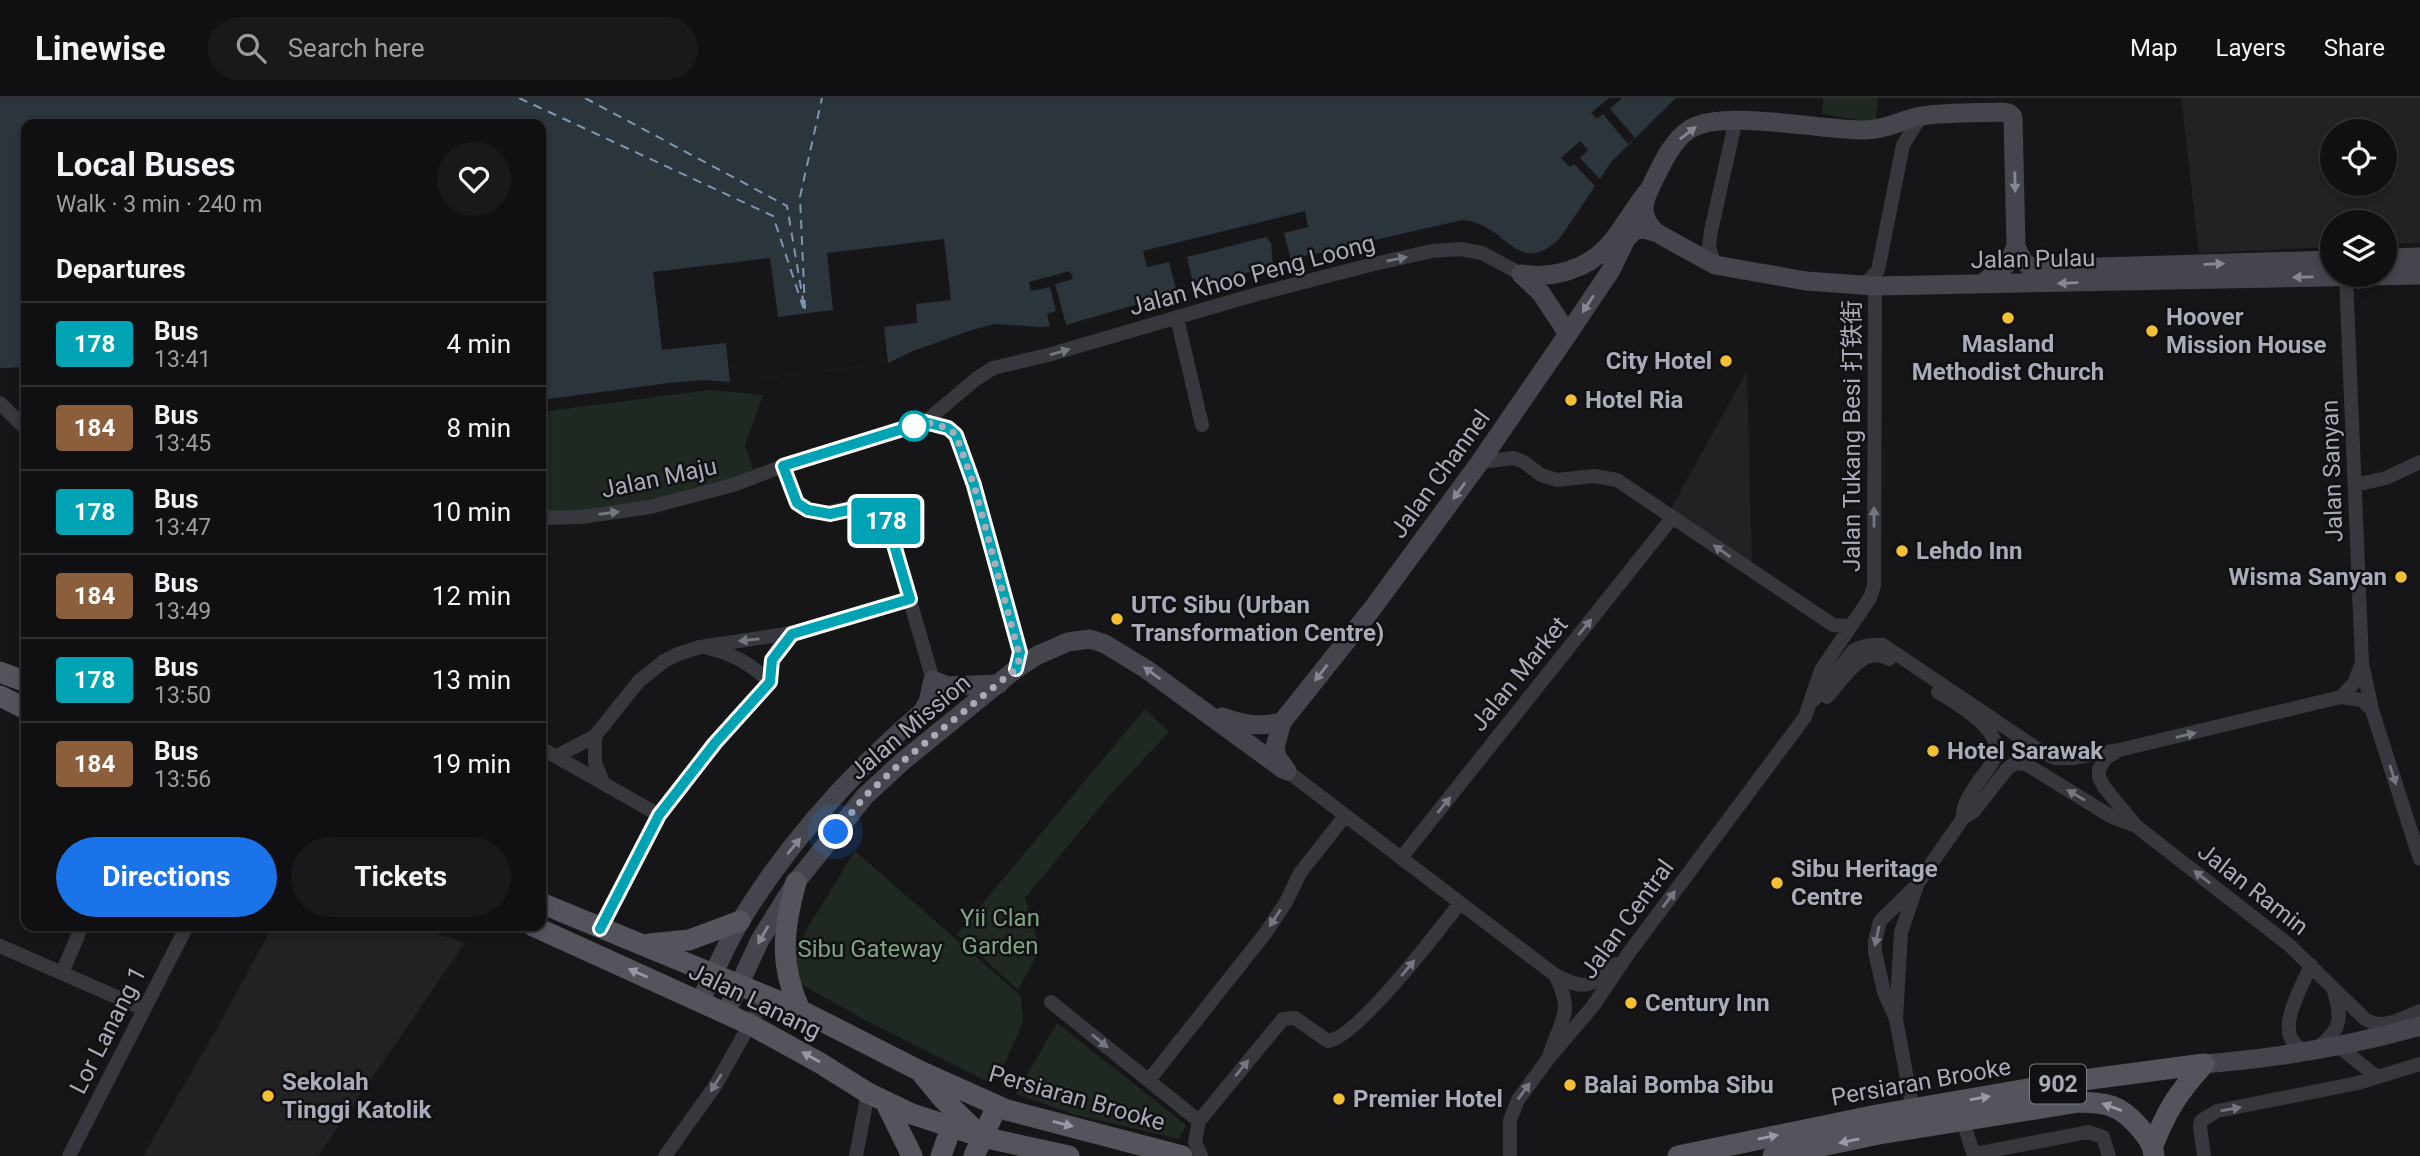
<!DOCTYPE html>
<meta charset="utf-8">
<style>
body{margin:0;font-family:Roboto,"Noto Sans SC",sans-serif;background:#19191b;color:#f1f3f6;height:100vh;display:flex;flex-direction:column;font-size:26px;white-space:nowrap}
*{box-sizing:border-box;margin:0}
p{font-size:23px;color:#9c9d9f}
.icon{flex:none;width:38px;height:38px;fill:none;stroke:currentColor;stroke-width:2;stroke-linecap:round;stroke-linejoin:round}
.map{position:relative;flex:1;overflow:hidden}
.sheet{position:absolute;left:21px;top:21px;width:525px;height:812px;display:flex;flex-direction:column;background:#101012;border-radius:14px;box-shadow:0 4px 10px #0003,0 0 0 2px #303032}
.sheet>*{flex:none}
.badge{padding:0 14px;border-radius:5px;font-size:24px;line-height:46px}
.buttons{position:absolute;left:2320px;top:21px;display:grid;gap:14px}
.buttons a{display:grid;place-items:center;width:77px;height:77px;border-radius:50%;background:#101012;box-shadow:0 4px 10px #0003,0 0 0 2px #303032;font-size:35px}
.you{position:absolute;width:35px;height:35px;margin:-18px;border:5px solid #fff;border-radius:50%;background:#1a73e8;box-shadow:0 0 0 10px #1a73e833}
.map>.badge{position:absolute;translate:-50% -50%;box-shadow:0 0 0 4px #fff}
h2{padding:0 35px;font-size:26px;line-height:63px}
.round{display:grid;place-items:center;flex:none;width:74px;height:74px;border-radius:37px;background:#19191b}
.head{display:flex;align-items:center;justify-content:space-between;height:119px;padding:0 35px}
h1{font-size:33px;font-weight:700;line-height:52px}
.primary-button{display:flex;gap:14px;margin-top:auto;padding:14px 35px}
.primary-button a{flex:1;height:80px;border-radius:42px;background:#1a73e8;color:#fff;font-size:28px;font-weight:700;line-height:80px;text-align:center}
.primary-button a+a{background:#19191b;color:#f1f3f6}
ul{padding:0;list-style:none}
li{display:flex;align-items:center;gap:21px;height:84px;padding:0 35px;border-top:2px solid #303032}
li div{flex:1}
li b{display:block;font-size:26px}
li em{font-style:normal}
li .badge{min-width:77px;font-weight:700;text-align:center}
header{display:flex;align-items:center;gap:42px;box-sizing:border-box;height:98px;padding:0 35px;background:#101012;border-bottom:2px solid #303032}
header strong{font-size:33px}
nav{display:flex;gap:38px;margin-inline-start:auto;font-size:24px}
.search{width:490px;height:63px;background:#19191b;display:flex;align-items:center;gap:18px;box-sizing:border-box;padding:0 24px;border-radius:38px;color:#9c9d9f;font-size:26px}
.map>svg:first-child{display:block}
.built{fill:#222225;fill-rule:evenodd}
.green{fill:#202822}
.water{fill:#2c343c}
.pier{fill:#161618}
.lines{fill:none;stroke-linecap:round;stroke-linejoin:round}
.ferry{stroke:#7f97b3;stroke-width:2;stroke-dasharray:9 7;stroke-linecap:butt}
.street{stroke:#37383d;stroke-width:14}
.secondary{stroke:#45464d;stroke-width:19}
.primary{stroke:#53545c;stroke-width:21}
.oneway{fill:#858893}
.oneway2{fill:#757881}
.oneway3{fill:#979aa6}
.line-casing{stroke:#fff;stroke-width:16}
.line{stroke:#00a3b4;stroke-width:10}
.walk{stroke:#a8acb8;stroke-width:7;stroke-dasharray:0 12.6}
.poi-dot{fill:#f3c033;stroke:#111113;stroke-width:2.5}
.stop-dot{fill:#fff;stroke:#00a3b4;stroke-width:3.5}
.labels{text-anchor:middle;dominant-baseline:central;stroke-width:5;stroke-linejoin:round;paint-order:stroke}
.shield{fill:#111113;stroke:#7b7e86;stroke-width:2}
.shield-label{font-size:23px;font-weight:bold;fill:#a8acb8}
.street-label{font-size:24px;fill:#a8acb8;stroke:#111113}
.poi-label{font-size:24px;font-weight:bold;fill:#a8acb8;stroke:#111113;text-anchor:start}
.park-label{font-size:24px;fill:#7fa384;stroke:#111113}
</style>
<header>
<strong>Linewise</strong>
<div class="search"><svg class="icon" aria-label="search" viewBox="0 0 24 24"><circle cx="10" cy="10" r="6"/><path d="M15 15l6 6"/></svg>Search here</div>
<nav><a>Map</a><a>Layers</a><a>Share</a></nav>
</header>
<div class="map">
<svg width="2420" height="1058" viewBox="0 0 2420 1058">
<rect width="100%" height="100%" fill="#161618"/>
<path class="built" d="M 2181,0 L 2420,0 L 2420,145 L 2385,146 L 2385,124 L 2333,124 L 2333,149 L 2199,155 ZM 2333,33 L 2385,33 L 2385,86 L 2333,86 Z
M 1747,273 L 1752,469 L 1669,414 Z
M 273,828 L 410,828 L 465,845 L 318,1058 L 143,1058 L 212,939 Z"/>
<path class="green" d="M 1823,0 L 1878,0 L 1876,25 L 1822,16 Z
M 709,292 L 763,297 L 745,347 L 755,377 L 603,416 L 541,421 L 541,314 Z
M 1145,611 L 1169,634 L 1110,697 L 1025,800 L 1040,851 L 1018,892 L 957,836 Z
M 855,753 L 1021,898 L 1023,924 L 1005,965 L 988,984 L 863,921 L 801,886 L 790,859 Z
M 1057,925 L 1186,1027 L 1179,1041 L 1076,1017 L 1016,996 Z"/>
<path class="water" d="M 0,0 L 1676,0 L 1612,63 L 1560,140 C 1516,182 1508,125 1462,122 L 1300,159 L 1066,227 L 1042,229 L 995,226 L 972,232 L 913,253 L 888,265 L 730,284 L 705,282 L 669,285 L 541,302 L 541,26 L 26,26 L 26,269 L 0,270 Z"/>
<path class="pier" d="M 1609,0 L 1622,0 L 1610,11 L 1635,40 L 1628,46 L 1603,16 L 1597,21 L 1591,15 Z
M 1580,43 L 1588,52 L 1580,60 L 1601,82 L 1595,88 L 1574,66 L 1570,69 L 1561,60 Z
M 1305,113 L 1308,129 L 1284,135 L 1291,162 L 1273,167 L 1271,145 L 1266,139 L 1187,159 L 1194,190 L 1177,195 L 1169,164 L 1147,169 L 1143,153 Z
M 944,141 L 951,202 L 916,206 L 917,225 L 884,229 L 888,265 L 730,284 L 726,245 L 662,252 L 653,174 L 770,160 L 778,219 L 833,212 L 827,155 Z
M 1070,173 L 1073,181 L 1055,186 L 1067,230 L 1051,233 L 1047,216 L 1056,213 L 1050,189 L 1031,193 L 1029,184 Z"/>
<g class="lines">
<path class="ferry" d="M 519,0 L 773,118 L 805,215
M 585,0 L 787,108 L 804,208
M 805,211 L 800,99 L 822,0"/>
<path class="street" d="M 1715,167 L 1709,149 L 1711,133 L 1736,21
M 2346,179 L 2362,565 L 2372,612 L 2420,761
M 1864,187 L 1878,172 L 1903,47 L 1921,18
M 1177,220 L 1202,327
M 0,305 L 26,331
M 925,324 C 952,329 954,333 964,358 L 1020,554 L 1016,571
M 1480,364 L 1514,360 L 1524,364 L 1541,377 L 1557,382 L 1594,378 L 1617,382 L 1833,527 L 1848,528 L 1853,525
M 783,368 C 787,379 790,397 798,405 C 817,426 841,407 862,409 C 872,410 880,418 887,423 L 933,582
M 2355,387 L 2386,380 L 2420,364
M 541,420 L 581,419 L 650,409 L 733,387 L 783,368 L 925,324 L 976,281 L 993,270 L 1048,257 L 1250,198 L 1374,166 L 1432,153 L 1461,151 L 1482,155 L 1521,176
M 708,550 C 733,556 751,566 770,584
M 1938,594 C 1957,606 2004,632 1995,658 C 1991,670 1980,680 1974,690 C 1968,700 1962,708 1963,720
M 1827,599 C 1842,583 1863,545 1889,561
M 2341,599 L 2354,585 L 2362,565
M 1814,602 L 1853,553 C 1863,547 1872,546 1883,547 L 2045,656 L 2055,660 L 2073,660 L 2119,652 L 2341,599 L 2362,602 L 2372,612
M 595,638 L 595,665 L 603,684
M 541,650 L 659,717
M 2115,655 L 2106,660 L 2099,671 L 2099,679 L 2104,689 L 2136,728 L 2289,847 L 2365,921 C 2383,933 2402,920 2420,913
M 557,658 L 595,638 L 639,583 L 664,563 L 678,556 L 700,549 L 792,535 L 910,501
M 1287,673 L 1555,877 C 1589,894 1589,888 1616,866
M 1401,760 L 1672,420
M 600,831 L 659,717 L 715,645 L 770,584 L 772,562 L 777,552 L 792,535
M 0,848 L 144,911
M 62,875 L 82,828
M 1051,904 L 1199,1023
M 1896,921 L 1901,834 L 1918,785 L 1963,720 L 1974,713 L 2007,671 L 2015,665 L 2026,666 L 2112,719 L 2136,728
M 2337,947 L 2377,979
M 2317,950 C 2343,931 2342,919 2333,890
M 2308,953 C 2268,941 2301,892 2311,867
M 1550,955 C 1562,920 1574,913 1555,877
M 1149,982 L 1267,833 L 1286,804 L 1300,775 L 1345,718
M 1914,1018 L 1896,921 L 1884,894 L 1875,854 L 1875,843 L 1880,823 L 1915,789
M 1963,1023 L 1974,1058
M 1974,1056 L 2088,1034 L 2103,1039 L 2109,1058
M 69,1058 L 187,828
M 665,1058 L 715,988 L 766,898
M 856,1058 L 868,995
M 1201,1058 L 1195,1044 L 1199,1023 L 1283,921 L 1295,920 L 1328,943 C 1357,940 1440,831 1460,805
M 1510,1058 L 1510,1022 L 1518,1002 L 1548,961 L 1593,908 L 1628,856 L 1805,619 L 1821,572 L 1870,500 L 1874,487 L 1875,188
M 2204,1058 L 2200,1029 L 2201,1023 L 2217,1013 L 2358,985 L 2420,966"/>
<path class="secondary" d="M 1657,135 C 1641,121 1641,107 1651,88 C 1660,70 1672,42 1690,31 C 1724,10 1822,33 1865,32 C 1886,32 1903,21 1922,18 C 1948,14 1976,15 2003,14 L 2009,15 L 2013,19 L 2016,149 L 2023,163 L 2033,171 L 2333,162
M 2385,160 L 2420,159
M 1521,176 C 1552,181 1586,172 1608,148 C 1622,133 1633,111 1647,94
M 1521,176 L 1541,195 L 1568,236
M 1982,186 L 2008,165 L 2016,149
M 1222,619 C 1244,627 1259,629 1282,624
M 1287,673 L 1277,659 L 1275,649 L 1282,624 L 1372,511 L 1480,364 L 1568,236 L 1611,172 L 1626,141 L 1634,133 L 1641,130 L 1657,135 L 1715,167 L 1806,183 L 1875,188 L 2420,177
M 700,903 C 714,877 725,848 741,822 C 789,744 852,674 922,614 L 928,604 L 933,582 L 947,588 L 999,586
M 726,915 L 760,842 L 796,784 L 865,698 L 903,663 L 1016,571 L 1038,557 L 1068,544 L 1090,541 L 1105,546 L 1146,571 L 1283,671
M 2204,966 C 2277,960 2350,948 2420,928"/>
<path class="primary" d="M 0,574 L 26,584
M 0,598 L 26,611
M 796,784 C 783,832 779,866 800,912
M 541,805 L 800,912 L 920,973 L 1007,1012 L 1182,1058
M 533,828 L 751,927 L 820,965 L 868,995 L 912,1016 L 982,1039 L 1069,1058
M 649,846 L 689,842 L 740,823
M 923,977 L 943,1001 L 978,1035
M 885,1003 L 912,1058
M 2153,1047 C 2168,1010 2178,995 2204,966
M 941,1058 L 951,1030 L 959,1022
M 974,1058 L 997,1008
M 1678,1058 L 1877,1017 L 2068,984 L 2204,966
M 1773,1058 L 1879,1036 L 2079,1004 C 2107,1005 2119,1006 2139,1029 C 2147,1038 2153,1046 2154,1058"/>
</g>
<defs><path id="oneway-solid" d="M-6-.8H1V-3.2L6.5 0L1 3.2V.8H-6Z" transform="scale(1.75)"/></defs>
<g class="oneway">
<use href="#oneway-solid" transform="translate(1688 35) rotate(-38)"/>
<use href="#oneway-solid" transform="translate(2015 84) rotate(89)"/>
<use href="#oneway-solid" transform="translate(2214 166) rotate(-2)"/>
<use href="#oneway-solid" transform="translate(2303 179) rotate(179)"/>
<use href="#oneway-solid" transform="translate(2068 185) rotate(178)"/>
<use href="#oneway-solid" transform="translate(1588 206) rotate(123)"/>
<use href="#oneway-solid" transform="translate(1459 393) rotate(126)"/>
<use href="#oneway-solid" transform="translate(1152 575) rotate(-144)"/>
<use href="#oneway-solid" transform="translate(1321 575) rotate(128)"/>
<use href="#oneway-solid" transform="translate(794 748) rotate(-51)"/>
<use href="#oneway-solid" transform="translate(763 837) rotate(120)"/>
</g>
<g class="oneway2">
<use href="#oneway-solid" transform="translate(1397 161) rotate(-12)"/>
<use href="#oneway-solid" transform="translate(1060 254) rotate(-16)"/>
<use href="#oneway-solid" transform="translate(609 415) rotate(-8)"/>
<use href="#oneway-solid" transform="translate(1874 419) rotate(-90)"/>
<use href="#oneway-solid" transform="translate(1722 453) rotate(-145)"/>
<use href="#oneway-solid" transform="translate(1585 529) rotate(-51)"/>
<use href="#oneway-solid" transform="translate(749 542) rotate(174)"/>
<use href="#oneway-solid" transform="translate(2186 637) rotate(-13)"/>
<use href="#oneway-solid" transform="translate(2393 677) rotate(72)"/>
<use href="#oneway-solid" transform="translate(2076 697) rotate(-149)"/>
<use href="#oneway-solid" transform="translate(1444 707) rotate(-51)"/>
<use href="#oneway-solid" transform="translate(2202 779) rotate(-142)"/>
<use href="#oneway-solid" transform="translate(1669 801) rotate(-53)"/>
<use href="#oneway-solid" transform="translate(1275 820) rotate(123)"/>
<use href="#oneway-solid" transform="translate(1877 838) rotate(102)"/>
<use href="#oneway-solid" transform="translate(1408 870) rotate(-50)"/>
<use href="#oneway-solid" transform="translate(1100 943) rotate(39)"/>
<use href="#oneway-solid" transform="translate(1242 970) rotate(-51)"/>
<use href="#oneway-solid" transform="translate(716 985) rotate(122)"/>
<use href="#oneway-solid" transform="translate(1524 993) rotate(-54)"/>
<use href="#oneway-solid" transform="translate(2231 1011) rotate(-10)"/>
</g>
<g class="oneway3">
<use href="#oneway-solid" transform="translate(638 875) rotate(-156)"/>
<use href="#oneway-solid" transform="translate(811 959) rotate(-151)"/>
<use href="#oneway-solid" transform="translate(1980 1000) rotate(-10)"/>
<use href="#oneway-solid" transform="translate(2112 1009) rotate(-160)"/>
<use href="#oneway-solid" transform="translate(1063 1026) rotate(14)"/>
<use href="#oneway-solid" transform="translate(1768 1039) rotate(-12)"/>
<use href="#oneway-solid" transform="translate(1849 1043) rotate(168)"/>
</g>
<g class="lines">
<defs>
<path id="line" d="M 600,831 L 659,717 L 715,645 L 770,584 L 772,562 L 792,536 L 910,501 L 887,423 L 874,413 L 862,409 L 830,416 L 808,412 L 797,405 L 783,368 L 925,324 L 948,330 L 956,337 L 974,387 L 1020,554 L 1016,571"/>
</defs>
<use href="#line" class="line-casing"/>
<use href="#line" class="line"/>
<path class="walk" d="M 836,734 L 865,698 L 903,663 L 1016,571 L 1020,559 L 974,387 L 956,337 L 948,330 L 925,324 L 912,328 L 914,328"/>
</g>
<g class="poi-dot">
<circle cx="2008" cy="220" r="7"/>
<circle cx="2152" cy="233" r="7"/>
<circle cx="1726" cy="263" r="7"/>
<circle cx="1571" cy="302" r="7"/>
<circle cx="1902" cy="453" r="7"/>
<circle cx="2401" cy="479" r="7"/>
<circle cx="1117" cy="521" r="7"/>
<circle cx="1933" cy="653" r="7"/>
<circle cx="1777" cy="785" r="7"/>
<circle cx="1631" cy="905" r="7"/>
<circle cx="1570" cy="987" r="7"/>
<circle cx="268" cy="998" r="7"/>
<circle cx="1339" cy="1001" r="7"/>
</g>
<circle class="stop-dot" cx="914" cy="328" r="14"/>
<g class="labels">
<rect class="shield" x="2030" y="966.5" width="56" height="39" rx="5"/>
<g class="shield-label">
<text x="2058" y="986">902</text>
</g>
<g class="street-label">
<text transform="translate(2033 161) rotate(-1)">Jalan Pulau</text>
<text transform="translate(1252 177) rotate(-15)">Jalan Khoo Peng Loong</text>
<text transform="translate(1852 338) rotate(-90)">Jalan Tukang Besi 打铁街</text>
<text transform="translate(2332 373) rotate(-92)">Jalan Sanyan</text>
<text transform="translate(1440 376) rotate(-54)">Jalan Channel</text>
<text transform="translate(659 380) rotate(-12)">Jalan Maju</text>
<text transform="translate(1519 576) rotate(-51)">Jalan Market</text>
<text transform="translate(910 629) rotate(-40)">Jalan Mission</text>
<text transform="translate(2253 791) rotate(38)">Jalan Ramin</text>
<text transform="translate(1627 821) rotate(-54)">Jalan Central</text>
<text transform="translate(755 903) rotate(26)">Jalan Lanang</text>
<text transform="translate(108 932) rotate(-63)">Lor Lanang 1</text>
<text transform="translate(1921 984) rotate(-10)">Persiaran Brooke</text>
<text transform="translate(1077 1000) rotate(16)">Persiaran Brooke</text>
</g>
<g class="poi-label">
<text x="2166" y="219">Hoover<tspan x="2166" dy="28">Mission House</tspan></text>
<text x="2008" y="246" text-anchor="middle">Masland<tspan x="2008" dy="28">Methodist Church</tspan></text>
<text x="1712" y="263" text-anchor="end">City Hotel</text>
<text x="1585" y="302">Hotel Ria</text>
<text x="1916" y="453">Lehdo Inn</text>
<text x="2387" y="479" text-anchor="end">Wisma Sanyan</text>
<text x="1131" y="507">UTC Sibu (Urban<tspan x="1131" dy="28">Transformation Centre)</tspan></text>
<text x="1947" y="653">Hotel Sarawak</text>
<text x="1791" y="771">Sibu Heritage<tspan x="1791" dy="28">Centre</tspan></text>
<text x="1645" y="905">Century Inn</text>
<text x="282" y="984">Sekolah<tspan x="282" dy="28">Tinggi Katolik</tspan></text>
<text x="1584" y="987">Balai Bomba Sibu</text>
<text x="1353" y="1001">Premier Hotel</text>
</g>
<g class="park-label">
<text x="1000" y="820">Yii Clan<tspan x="1000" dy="28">Garden</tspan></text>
<text x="870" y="851">Sibu Gateway</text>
</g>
</g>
</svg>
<div class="buttons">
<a><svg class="icon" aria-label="locate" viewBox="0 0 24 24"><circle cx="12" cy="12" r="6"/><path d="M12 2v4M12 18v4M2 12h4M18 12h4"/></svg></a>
<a><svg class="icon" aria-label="layers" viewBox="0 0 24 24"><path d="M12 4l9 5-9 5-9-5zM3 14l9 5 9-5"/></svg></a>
</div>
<div class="you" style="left:836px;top:734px"></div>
<b class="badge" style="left:886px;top:423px;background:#00a3b4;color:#fff">178</b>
<section class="sheet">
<div class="head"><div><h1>Local Buses</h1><p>Walk · 3 min · 240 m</p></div><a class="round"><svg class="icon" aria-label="heart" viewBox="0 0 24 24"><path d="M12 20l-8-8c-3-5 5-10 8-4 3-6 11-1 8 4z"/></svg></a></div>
<h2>Departures</h2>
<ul>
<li><span class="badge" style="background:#00a3b4;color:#fff">178</span><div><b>Bus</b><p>13:41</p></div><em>4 min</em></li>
<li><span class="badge" style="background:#8b5e3c;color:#fff">184</span><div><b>Bus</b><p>13:45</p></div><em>8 min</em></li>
<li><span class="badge" style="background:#00a3b4;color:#fff">178</span><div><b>Bus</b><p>13:47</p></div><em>10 min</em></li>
<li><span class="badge" style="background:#8b5e3c;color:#fff">184</span><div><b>Bus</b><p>13:49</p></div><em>12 min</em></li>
<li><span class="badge" style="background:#00a3b4;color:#fff">178</span><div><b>Bus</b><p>13:50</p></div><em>13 min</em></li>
<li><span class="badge" style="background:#8b5e3c;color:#fff">184</span><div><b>Bus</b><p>13:56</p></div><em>19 min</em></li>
</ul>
<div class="primary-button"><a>Directions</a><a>Tickets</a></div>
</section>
</div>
